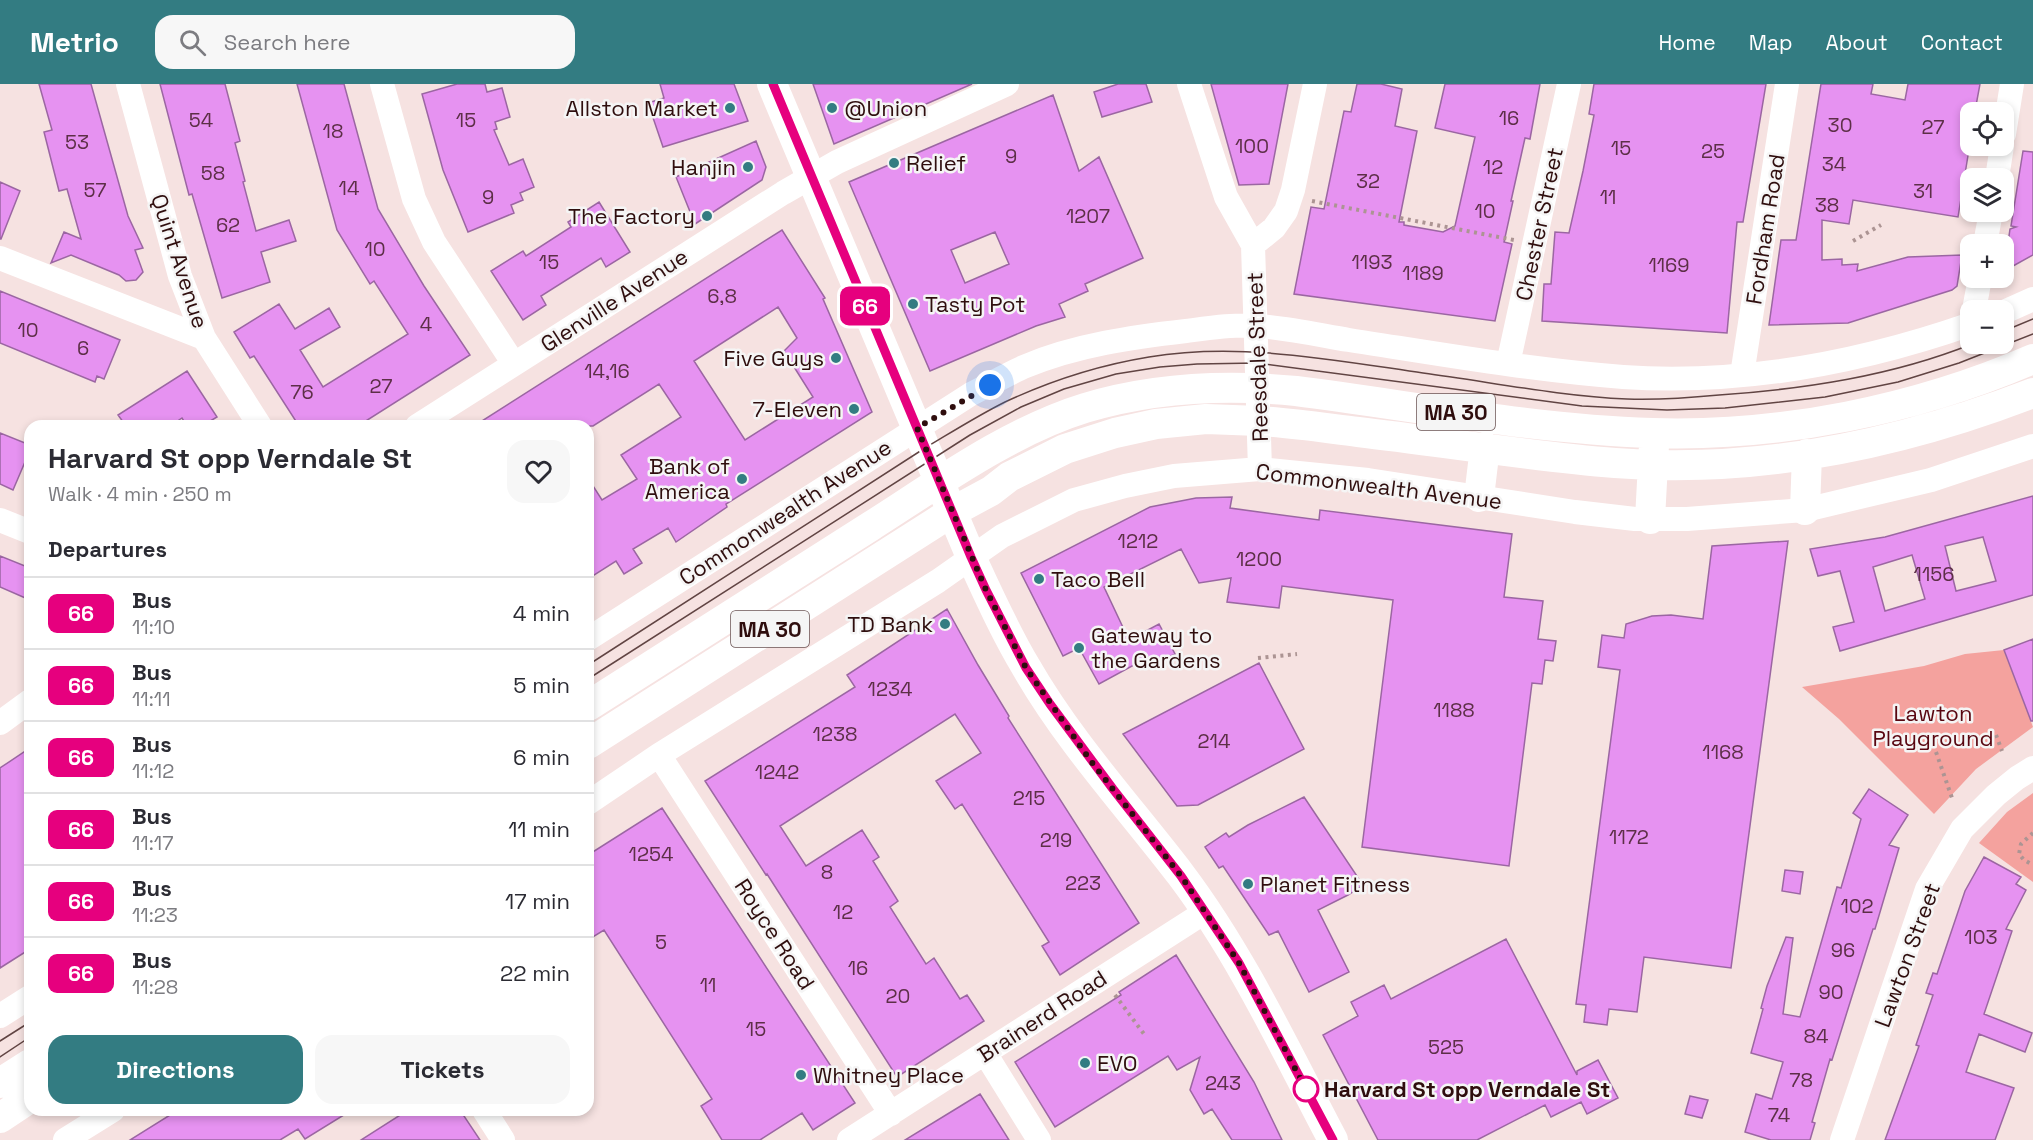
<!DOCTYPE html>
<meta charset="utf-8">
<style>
body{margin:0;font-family:"Space Grotesk",sans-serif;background:#f7f7f7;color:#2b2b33;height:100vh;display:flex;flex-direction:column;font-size:22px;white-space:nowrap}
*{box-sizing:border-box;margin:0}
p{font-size:20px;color:#7c7c81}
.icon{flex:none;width:33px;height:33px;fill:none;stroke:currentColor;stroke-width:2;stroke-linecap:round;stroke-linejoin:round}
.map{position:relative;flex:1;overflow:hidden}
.sheet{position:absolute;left:24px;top:336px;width:570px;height:696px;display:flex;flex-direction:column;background:#fff;border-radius:18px;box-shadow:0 3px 9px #0003}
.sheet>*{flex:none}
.badge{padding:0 12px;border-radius:9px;font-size:21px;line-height:39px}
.buttons{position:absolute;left:1960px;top:18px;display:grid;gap:12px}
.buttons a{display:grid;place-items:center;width:54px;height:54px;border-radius:12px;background:#fff;box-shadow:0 3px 9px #0003;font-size:30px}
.you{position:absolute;width:30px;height:30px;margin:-15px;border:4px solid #fff;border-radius:50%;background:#1a73e8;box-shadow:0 0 0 9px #1a73e833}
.map>.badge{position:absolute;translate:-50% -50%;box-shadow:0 0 0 3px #fff}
h2{padding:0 24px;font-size:22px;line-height:54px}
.round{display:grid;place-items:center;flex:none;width:63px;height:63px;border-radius:18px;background:#f7f7f7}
.overview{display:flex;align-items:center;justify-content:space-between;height:102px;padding:0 24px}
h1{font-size:28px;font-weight:700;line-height:45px}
.cta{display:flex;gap:12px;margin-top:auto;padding:12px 24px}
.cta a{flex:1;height:69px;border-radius:18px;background:#337c82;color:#fff;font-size:24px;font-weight:700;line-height:69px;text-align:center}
.cta a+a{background:#f7f7f7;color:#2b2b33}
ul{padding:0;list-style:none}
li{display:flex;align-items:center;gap:18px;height:72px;padding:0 24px;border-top:2px solid #e1e1e2}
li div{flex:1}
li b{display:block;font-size:22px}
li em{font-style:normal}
li .badge{min-width:66px;font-weight:700;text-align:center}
header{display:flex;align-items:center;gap:36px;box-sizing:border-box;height:84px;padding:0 30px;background:#337c82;color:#fff}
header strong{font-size:28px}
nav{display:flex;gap:33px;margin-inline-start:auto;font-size:21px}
.search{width:420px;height:54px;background:#f7f7f7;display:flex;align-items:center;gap:15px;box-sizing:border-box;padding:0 21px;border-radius:18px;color:#7c7c81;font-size:22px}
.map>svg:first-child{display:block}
.green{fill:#f4a29e}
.building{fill:#e692f1;stroke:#9b66a2;stroke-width:1.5;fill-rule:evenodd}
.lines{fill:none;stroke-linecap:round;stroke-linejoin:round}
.path{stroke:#ac9493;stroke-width:4;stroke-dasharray:3 4.5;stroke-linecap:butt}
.minor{stroke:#fff;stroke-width:24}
.major{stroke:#fff;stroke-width:30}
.tram{stroke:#614443;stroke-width:1.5}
.line-casing{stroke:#fff;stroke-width:14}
.line{stroke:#e6007e;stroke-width:9}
.walk{stroke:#2f0e0e;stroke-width:6;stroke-dasharray:0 10.8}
.poi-dot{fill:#337c82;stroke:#f5f5f5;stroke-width:2}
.stop-dot{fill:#fff;stroke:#e6007e;stroke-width:3}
.labels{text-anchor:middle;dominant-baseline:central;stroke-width:5;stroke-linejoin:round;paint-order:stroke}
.number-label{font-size:20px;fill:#5d2f47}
.shield{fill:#f5f5f5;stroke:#6a5353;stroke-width:1.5}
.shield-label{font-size:21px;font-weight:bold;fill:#2f0e0e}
.poi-label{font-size:22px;fill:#2f0e0e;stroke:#f5f5f5;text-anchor:start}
.street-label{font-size:22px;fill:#2f0e0e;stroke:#f5f5f5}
.park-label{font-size:22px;fill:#590610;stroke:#f5f5f5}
.stop-label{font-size:22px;font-weight:bold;fill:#2f0e0e;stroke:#f5f5f5;text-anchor:start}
</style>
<header>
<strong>Metrio</strong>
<div class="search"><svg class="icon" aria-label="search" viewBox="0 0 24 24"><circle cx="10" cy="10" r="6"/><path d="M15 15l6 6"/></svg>Search here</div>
<nav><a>Home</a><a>Map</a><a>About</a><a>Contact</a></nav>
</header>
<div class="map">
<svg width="2033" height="1056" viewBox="0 0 2033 1056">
<rect width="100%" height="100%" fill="#f6e2e1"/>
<path class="green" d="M 2004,566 L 2033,643 L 1976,685 L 1934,730 L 1839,635 L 1802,603 L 1924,582 L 1965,570 Z
M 2033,709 L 2033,798 L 1979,759 L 2007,728 Z"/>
<path class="building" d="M 39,0 L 91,0 L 128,132 L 143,164 L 135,166 L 143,188 L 136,196 L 126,197 L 119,191 L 71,171 L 51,179 L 64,148 L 81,155 L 67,105 L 59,107 L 44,48 L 52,46 Z
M 160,0 L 225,0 L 240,57 L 235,59 L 245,97 L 243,98 L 256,147 L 289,136 L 296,157 L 261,168 L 270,198 L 222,214 L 192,110 L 189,111 Z
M 297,0 L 344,0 L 378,125 L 424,202 L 470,271 L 358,342 L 299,342 L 254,272 L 250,274 L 234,248 L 279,220 L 295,245 L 329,224 L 340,243 L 300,266 L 323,303 L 408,250 L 374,197 L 370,200 L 337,146 Z
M 457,0 L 485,0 L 487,8 L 502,4 L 510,33 L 495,38 L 497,45 L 494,46 L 509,81 L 523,75 L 534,103 L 520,109 L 523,116 L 511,121 L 514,129 L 468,148 L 443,86 L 422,10 Z
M 660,0 L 734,0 L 748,37 L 663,63 L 648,19 L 664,14 Z
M 813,0 L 972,0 L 834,60 Z
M 1118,0 L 1146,0 L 1152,18 L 1102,33 L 1094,8 Z
M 1211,0 L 1288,0 L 1269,100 L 1239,101 Z
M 1357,0 L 1381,0 L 1402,5 L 1395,42 L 1417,47 L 1399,138 L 1404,138 L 1404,141 L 1443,148 L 1455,142 L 1475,53 L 1435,44 L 1445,0 L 1540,0 L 1530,55 L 1525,54 L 1511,117 L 1513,117 L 1504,158 L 1512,160 L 1495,237 L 1294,210 L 1311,123 L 1324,125 L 1344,27 L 1351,28 Z
M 1594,0 L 1766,0 L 1743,138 L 1737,138 L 1727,249 L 1542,237 L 1544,200 L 1551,200 L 1555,148 L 1569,149 L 1583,87 L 1594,31 L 1589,30 Z
M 1821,0 L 1873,0 L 1871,10 L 1905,16 L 1908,0 L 1980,0 L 1975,27 L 1971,27 L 1971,53 L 1958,133 L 1853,116 L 1849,140 L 1822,136 L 1822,176 L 1842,175 L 1842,181 L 1858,180 L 1857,187 L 1908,173 L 1962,171 L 1957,202 L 1952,206 L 1848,239 L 1769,241 L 1781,156 L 1796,156 Z
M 1053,11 L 1079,87 L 1099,73 L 1143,174 L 1085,200 L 1088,207 L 1059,220 L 1065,233 L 1036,242 L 930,287 L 849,98 ZM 995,148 L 1009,180 L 965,199 L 951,166 Z
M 756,57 L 766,83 L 762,96 L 695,140 L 676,93 Z
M 2023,67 L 2033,68 L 2033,171 L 2004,187 L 2010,145 L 2016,143 L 2011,142 Z
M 0,98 L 20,107 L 1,155 L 0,155 Z
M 599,118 L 630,168 L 606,183 L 601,174 L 541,212 L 546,221 L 523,236 L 491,187 L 523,167 L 526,172 L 571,143 L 568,138 Z
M 782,146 L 825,214 L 823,215 L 872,328 L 726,420 L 727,423 L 676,458 L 668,444 L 633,465 L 642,479 L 624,490 L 616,477 L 588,495 L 588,394 L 602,416 L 637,395 L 621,371 L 681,333 L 659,300 L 593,342 L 474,342 ZM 778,223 L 797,254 L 784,267 L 813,313 L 745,356 L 694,277 Z
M 0,207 L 120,256 L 104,295 L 97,292 L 95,298 L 0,259 Z
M 187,287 L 217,333 L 202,342 L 187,342 L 182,334 L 170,342 L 126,342 L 118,331 Z
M 0,349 L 30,361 L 30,380 L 25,378 L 13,406 L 0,400 Z
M 2033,412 L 2033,511 L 1840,567 L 1833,543 L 1854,538 L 1840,487 L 1818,492 L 1810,465 L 1885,453 ZM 1983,453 L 1996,497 L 1956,507 L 1945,462 ZM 1912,471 L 1925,515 L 1885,527 L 1873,483 Z
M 1232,413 L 1230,424 L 1319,436 L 1320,426 L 1512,450 L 1504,513 L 1543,517 L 1538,555 L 1556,557 L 1553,577 L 1545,576 L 1542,600 L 1532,599 L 1509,782 L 1362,763 L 1393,516 L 1282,502 L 1279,524 L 1227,518 L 1231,494 L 1199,499 L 1181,465 L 1104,503 L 1128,554 L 1130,553 L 1131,555 L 1159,540 L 1175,570 L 1147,584 L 1143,576 L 1099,600 L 1079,564 L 1063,572 L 1021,489 L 1150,423 L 1196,414 Z
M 1788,457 L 1731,884 L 1644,873 L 1637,928 L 1609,925 L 1607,941 L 1584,938 L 1586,921 L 1576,920 L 1620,586 L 1598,583 L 1602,551 L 1624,554 L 1626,540 L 1652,532 L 1671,531 L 1703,535 L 1712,462 Z
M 0,472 L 30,484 L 30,516 L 0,503 Z
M 947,525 L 978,581 L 1009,632 L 1008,634 L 1139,839 L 1060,891 L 1042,862 L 1049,858 L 962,720 L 955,725 L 936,697 L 981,669 L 955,630 L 780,742 L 806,782 L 862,746 L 879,773 L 873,777 L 898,817 L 890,823 L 926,880 L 934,874 L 960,915 L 967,911 L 984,937 L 897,993 L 767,790 L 766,791 L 705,697 L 855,603 L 847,591 Z
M 2033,555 L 2033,637 L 2031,637 L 2004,566 Z
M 1259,579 L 1304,665 L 1198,721 L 1177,722 L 1123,650 Z
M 30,664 L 30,865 L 0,884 L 0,684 Z
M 1869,705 L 1908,731 L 1889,761 L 1899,764 L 1875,845 L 1873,845 L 1832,976 L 1830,975 L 1812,1038 L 1815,1039 L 1810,1056 L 1771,1056 L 1745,1048 L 1756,1010 L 1772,1015 L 1783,978 L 1751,969 L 1763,925 L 1761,924 L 1767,902 L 1786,853 L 1793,854 L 1783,930 L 1800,933 L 1837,803 L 1841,804 L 1861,735 L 1853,729 Z
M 1304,713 L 1363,801 L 1348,811 L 1318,826 L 1349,888 L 1309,908 L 1278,847 L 1269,851 L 1223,782 L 1219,784 L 1205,763 L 1226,749 L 1229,753 L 1248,741 Z
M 662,724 L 855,1019 L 813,1046 L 802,1029 L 760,1056 L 722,1056 L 701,1022 L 712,1015 L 604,846 L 588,856 L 588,771 Z
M 1984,773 L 2021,793 L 2016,800 L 2026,806 L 2006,845 L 2012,847 L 1984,930 L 2032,949 L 2025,968 L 1979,950 L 1966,988 L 2014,1004 L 1995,1056 L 1885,1056 L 1919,962 L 1916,961 L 1933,911 L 1926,909 L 1933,889 L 1937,890 L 1965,807 Z
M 1785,786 L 1803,788 L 1800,810 L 1782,807 Z
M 1506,855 L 1577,991 L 1577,987 L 1598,976 L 1618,1014 L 1587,1030 L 1581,1018 L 1551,1033 L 1545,1021 L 1477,1056 L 1378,1056 L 1323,951 L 1358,932 L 1351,918 L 1384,901 L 1391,915 Z
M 1176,871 L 1254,998 L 1282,1056 L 1232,1056 L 1212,1025 L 1204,1030 L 1190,1006 L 1200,973 L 1177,986 L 1168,972 L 1055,1043 L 1015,978 L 1121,911 L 1119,908 Z
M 980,1010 L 1009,1056 L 905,1056 L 959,1023 Z
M 1690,1012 L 1708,1016 L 1702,1034 L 1685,1030 Z
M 178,1026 L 352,1026 L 305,1055 L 298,1045 L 280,1056 L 130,1056 Z
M 408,1026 L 460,1026 L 480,1056 L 361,1056 Z"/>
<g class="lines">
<path class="path" d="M 1312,117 L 1514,156
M 1853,157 L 1881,141
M 1258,574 L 1297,570
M 1996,651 L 2002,667
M 1936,668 L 1952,714
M 2033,749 L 2021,760 L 2019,770 L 2024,776 L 2033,781
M 1115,911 L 1144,950"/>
<path class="minor" d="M 128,0 L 180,192 L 204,254 L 260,342
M 382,0 L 414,115 L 434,158 L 514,280
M 1189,0 L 1226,113 L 1253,161 L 1260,385
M 2004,50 L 2012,0
M 1997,94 L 2002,62
M 1985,160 L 1991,128
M 1253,161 L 1274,144 L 1286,127 L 1293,106 L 1315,0
M 0,174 L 204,254
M 1974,226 L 1980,194
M 2004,228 L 2033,215
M 1508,280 L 1569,0
M 1742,291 L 1787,0
M 417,342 L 783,109 L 837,78 L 1007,0
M 0,436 L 30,448
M 588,555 L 971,310 C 989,301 1007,290 1026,282 C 1076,261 1133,253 1186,247 C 1209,244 1235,240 1258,242 C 1288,244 1319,251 1349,256 C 1440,270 1531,286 1623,293 C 1742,301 1859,279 1971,240
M 0,639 L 30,617
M 659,671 L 891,1030
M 588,719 L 659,671 L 938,497 L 1002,452 L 1074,416 L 1125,402 L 1174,392 L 1260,385 L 1368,396 L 1575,428 L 1635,435 L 1687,435 L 1805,426 L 1931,396 L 2033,362
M 0,932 L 30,913
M 985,969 L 1039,1056
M 484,1026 L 503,1056
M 65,1056 L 113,1026
M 849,1056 L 1205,828
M 1842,1056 L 1927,805 L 1962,745 L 1996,711 L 2017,694 L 2033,684"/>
<path class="major" d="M 772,0 L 971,473 C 988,510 1005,548 1026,583 C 1069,658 1129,723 1181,791 C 1242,872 1286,967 1333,1056
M 1479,413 L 1485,363
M 1805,426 L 1807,370
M 1650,435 L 1654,361
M 588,622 C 682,562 777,502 871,442 C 937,400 1010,347 1085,324 C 1155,303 1224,300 1296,307 C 1414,322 1533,345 1652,349 C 1781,353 1915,326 2033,275
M 588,660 L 952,428 L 991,407 L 1009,393 L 1065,365 L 1115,349 L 1156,340 L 1206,335 L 1259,337 C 1292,339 1325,344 1358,348 C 1444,358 1529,372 1615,379 C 1757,390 1901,360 2033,309
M 0,999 L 30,980
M 0,1034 L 30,1014"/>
<path class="tram" d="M 2004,247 L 2033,235
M 588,581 L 925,364 C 952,348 977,332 1005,318 C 1050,297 1100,281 1149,273 C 1240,258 1333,276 1423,289 C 1491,298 1559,312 1627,315 C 1658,316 1688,314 1719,311 C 1805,305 1892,292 1972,260
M 588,595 L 970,351 L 1021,323 L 1064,305 L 1116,290 L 1160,283 L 1197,280 L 1257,279 L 1582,322 L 1667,326 L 1725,324 L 1825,313 L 1898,298 L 1959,279 L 2033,250
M 0,957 L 30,938
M 0,973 L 30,953"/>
</g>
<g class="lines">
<defs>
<path id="line" d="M 773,0 L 971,473 L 986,506 L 1026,584 L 1050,620 L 1113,705 L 1181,792 L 1239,879 L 1333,1056"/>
</defs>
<use href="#line" class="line-casing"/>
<use href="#line" class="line"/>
<path class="walk" d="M 990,301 L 917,344 L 986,506 L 1026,584 L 1090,676 L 1181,792 L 1239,879 L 1306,1005"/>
</g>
<g class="poi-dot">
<circle cx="730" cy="24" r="6"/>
<circle cx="832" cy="24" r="6"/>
<circle cx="894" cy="79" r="6"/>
<circle cx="748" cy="83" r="6"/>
<circle cx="707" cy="132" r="6"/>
<circle cx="913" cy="220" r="6"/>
<circle cx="836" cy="274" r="6"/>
<circle cx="854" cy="325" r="6"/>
<circle cx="742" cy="395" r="6"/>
<circle cx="1039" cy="495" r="6"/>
<circle cx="945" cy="540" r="6"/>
<circle cx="1079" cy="564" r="6"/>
<circle cx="1248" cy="800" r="6"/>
<circle cx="1085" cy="979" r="6"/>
<circle cx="801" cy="991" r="6"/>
</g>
<circle class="stop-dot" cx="1306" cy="1005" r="12"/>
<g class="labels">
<g class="number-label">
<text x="1509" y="34">16</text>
<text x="201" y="36">54</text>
<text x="466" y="36">15</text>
<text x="1840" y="41">30</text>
<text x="1933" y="43">27</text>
<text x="333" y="47">18</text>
<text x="77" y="58">53</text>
<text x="1252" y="62">100</text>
<text x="1621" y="64">15</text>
<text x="1713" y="67">25</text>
<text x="1011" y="72">9</text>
<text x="1834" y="80">34</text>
<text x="1493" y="83">12</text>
<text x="213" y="89">58</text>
<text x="1368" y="97">32</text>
<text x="349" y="104">14</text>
<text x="95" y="106">57</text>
<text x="1923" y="107">31</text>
<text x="488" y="113">9</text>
<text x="1608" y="113">11</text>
<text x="1827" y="121">38</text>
<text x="1485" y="127">10</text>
<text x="1088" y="132">1207</text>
<text x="228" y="141">62</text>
<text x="375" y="165">10</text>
<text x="549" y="178">15</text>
<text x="1372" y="178">1193</text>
<text x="1669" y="181">1169</text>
<text x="1423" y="189">1189</text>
<text x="722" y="212">6,8</text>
<text x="426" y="240">4</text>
<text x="28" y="246">10</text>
<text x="83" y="264">6</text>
<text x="607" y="287">14,16</text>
<text x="381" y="302">27</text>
<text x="302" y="308">76</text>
<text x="1138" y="457">1212</text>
<text x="1259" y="475">1200</text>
<text x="1934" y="490">1156</text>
<text x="890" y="605">1234</text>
<text x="1454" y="626">1188</text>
<text x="835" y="650">1238</text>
<text x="1214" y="657">214</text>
<text x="1723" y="668">1168</text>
<text x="777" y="688">1242</text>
<text x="1029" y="714">215</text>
<text x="1629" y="753">1172</text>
<text x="1056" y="756">219</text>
<text x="651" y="770">1254</text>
<text x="827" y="788">8</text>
<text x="1083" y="799">223</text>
<text x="1857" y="822">102</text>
<text x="843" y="828">12</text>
<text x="1981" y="853">103</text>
<text x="661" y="858">5</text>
<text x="1843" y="866">96</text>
<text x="858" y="884">16</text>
<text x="708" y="901">11</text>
<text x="1831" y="908">90</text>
<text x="898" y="912">20</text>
<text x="756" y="945">15</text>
<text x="1816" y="952">84</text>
<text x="1446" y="963">525</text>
<text x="1801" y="996">78</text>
<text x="1223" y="999">243</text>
<text x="1779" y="1031">74</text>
</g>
<g class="shield">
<rect x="1417" y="310" width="78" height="36" rx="4.5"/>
<rect x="731" y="527" width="78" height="36" rx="4.5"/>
</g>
<g class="shield-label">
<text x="1456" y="328">MA 30</text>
<text x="770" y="545">MA 30</text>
</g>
<g class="poi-label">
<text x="718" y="24" text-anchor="end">Allston Market</text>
<text x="844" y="24">@Union</text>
<text x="906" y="79">Relief</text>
<text x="736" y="83" text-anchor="end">Hanjin</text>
<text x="695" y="132" text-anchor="end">The Factory</text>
<text x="925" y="220">Tasty Pot</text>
<text x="824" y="274" text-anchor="end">Five Guys</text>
<text x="842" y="325" text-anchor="end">7-Eleven</text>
<text x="730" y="382" text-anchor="end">Bank of<tspan x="730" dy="25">America</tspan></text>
<text x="1051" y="495">Taco Bell</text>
<text x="933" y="540" text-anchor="end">TD Bank</text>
<text x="1091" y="551">Gateway to<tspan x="1091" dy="25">the Gardens</tspan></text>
<text x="1260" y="800">Planet Fitness</text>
<text x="1097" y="979">EVO</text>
<text x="813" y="991">Whitney Place</text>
</g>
<g class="street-label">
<text transform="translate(1539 140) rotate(-78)">Chester Street</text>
<text transform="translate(1765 145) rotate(-81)">Fordham Road</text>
<text transform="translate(180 177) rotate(72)">Quint Avenue</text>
<text transform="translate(614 216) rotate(-33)">Glenville Avenue</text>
<text transform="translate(1257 273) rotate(-92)">Reesdale Street</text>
<text transform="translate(1379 402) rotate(7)">Commonwealth Avenue</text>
<text transform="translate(785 428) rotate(-33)">Commonwealth Avenue</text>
<text transform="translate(775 850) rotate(57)">Royce Road</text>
<text transform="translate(1907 871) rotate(-70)">Lawton Street</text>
<text transform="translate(1042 932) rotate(-33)">Brainerd Road</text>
</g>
<g class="park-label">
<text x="1933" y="629">Lawton<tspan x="1933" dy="25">Playground</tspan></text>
</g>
<g class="stop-label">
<text x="1324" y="1005">Harvard St opp Verndale St</text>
</g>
</g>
</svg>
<div class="buttons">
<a><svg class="icon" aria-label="locate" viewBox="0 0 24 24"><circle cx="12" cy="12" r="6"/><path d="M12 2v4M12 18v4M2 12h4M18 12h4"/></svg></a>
<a><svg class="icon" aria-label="layers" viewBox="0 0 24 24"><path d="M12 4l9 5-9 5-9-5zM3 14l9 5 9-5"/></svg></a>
<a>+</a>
<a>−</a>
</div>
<div class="you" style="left:990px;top:301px"></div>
<b class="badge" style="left:865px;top:222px;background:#e6007e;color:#fff">66</b>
<section class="sheet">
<div class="overview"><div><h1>Harvard St opp Verndale St</h1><p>Walk · 4 min · 250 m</p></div><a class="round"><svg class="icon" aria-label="heart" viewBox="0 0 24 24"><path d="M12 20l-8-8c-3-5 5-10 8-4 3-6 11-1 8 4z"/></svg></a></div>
<h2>Departures</h2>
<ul>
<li><span class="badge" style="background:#e6007e;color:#fff">66</span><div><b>Bus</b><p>11:10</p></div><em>4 min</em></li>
<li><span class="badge" style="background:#e6007e;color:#fff">66</span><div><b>Bus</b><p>11:11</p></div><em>5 min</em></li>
<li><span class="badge" style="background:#e6007e;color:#fff">66</span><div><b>Bus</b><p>11:12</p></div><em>6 min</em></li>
<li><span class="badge" style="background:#e6007e;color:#fff">66</span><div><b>Bus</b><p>11:17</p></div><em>11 min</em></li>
<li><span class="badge" style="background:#e6007e;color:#fff">66</span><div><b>Bus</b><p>11:23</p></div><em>17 min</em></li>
<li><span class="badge" style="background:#e6007e;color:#fff">66</span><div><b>Bus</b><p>11:28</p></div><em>22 min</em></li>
</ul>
<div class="cta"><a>Directions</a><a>Tickets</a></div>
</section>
</div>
